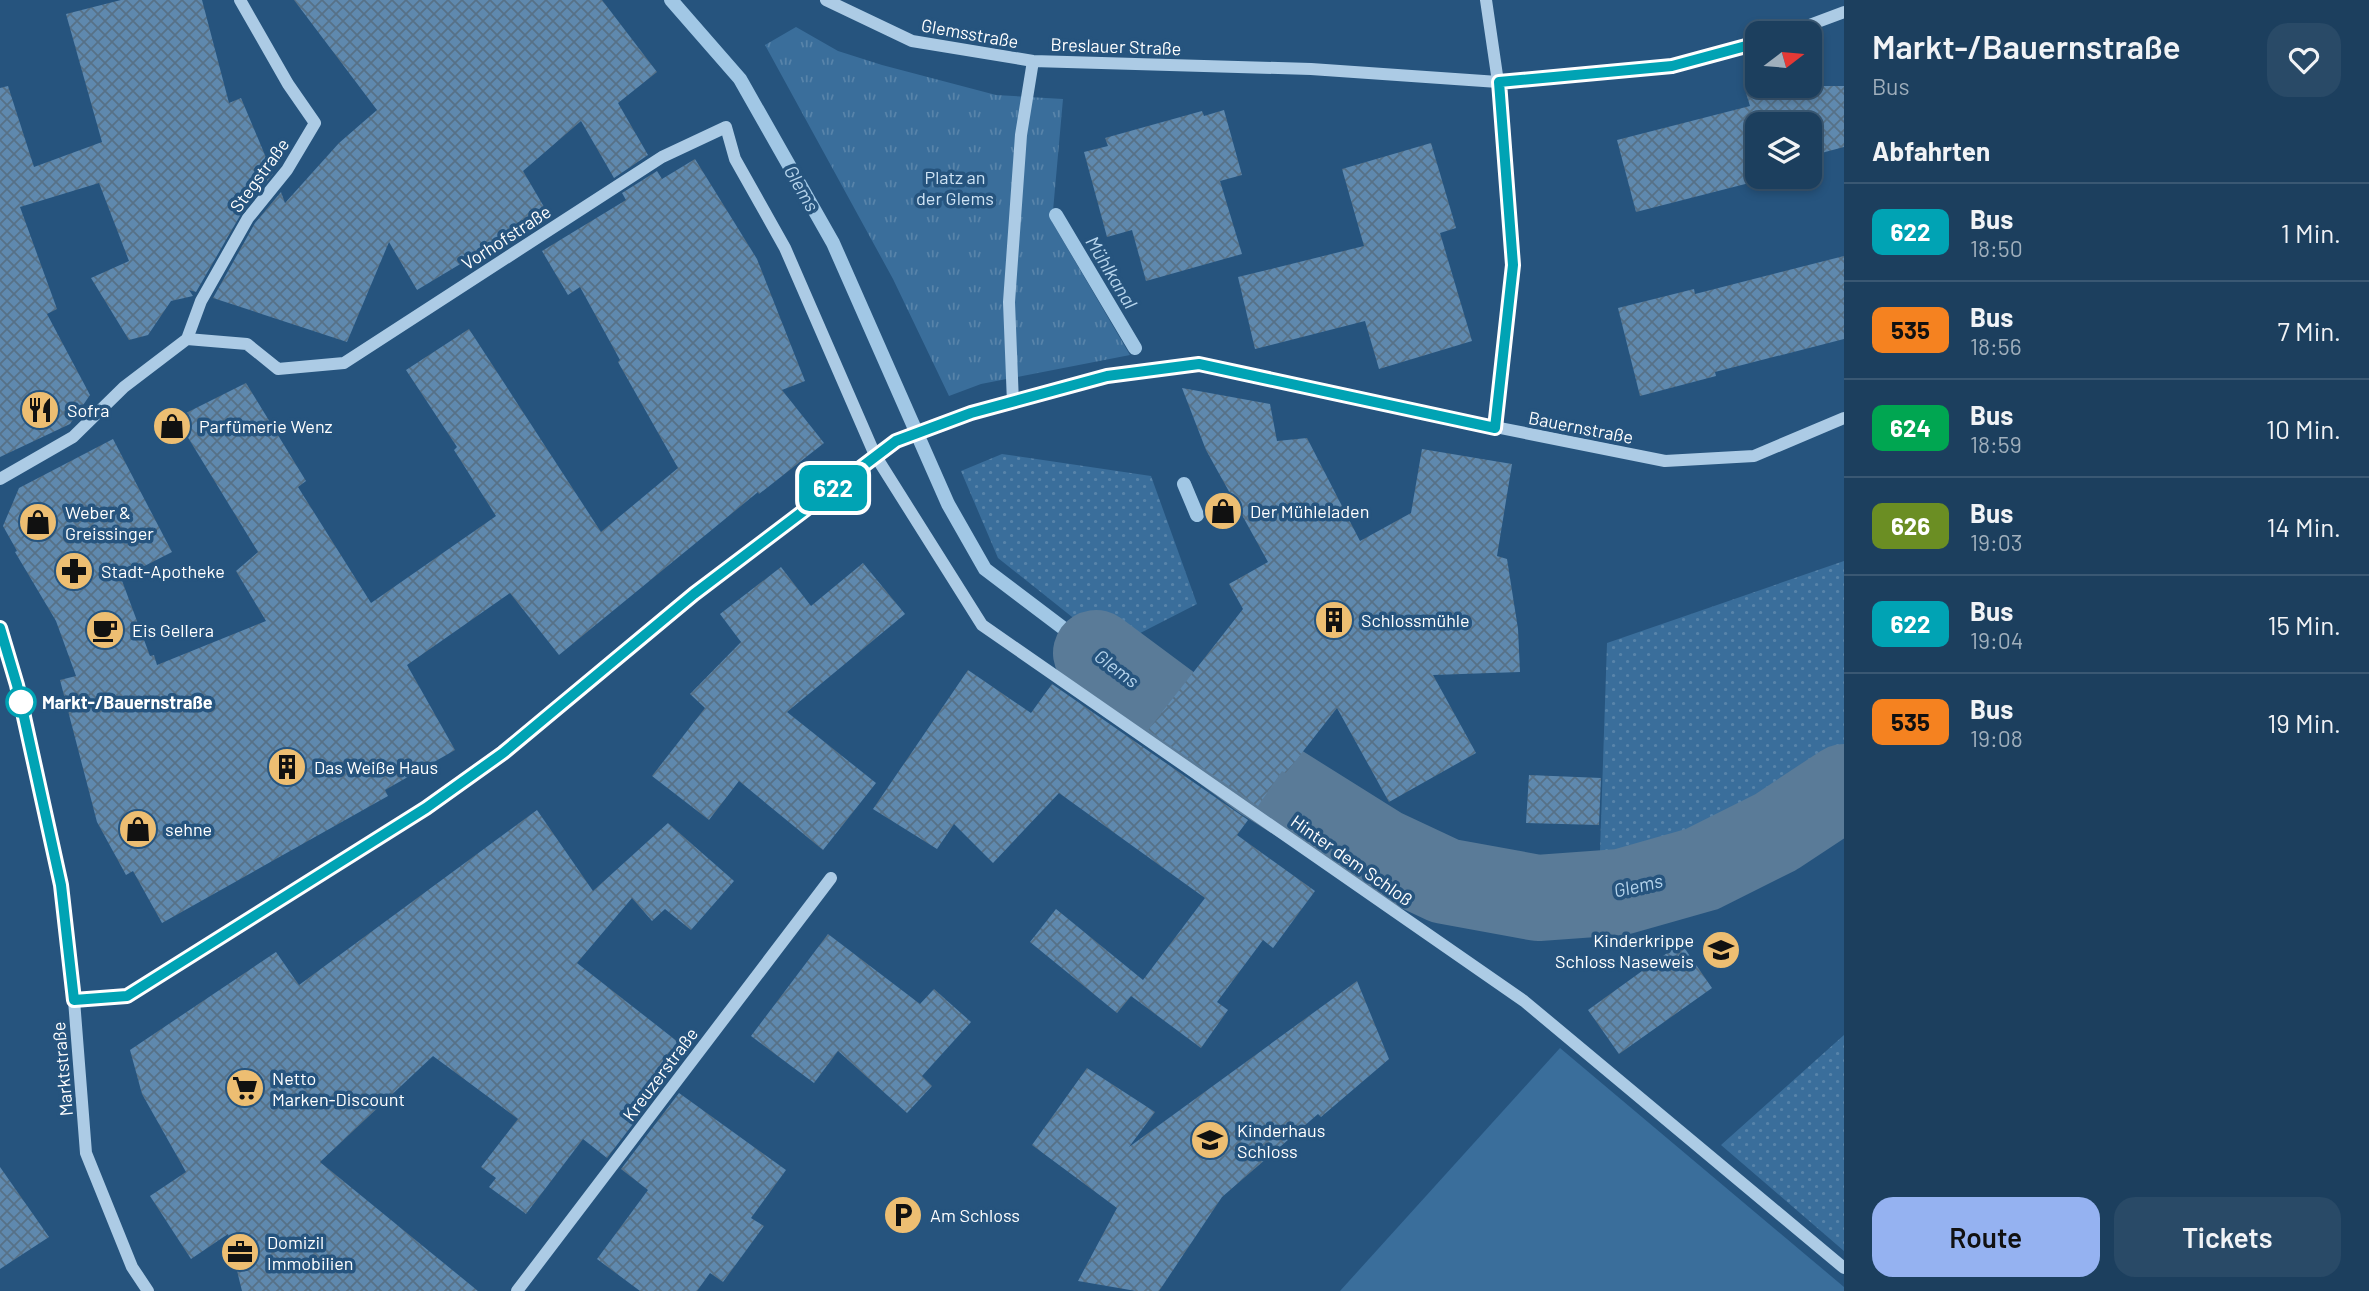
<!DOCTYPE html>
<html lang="de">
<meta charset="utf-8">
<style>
body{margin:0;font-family:Barlow,sans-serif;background:#294a67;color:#f1f3f6;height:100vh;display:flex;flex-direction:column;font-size:26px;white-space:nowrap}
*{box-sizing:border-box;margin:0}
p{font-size:23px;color:#a0afbc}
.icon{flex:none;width:38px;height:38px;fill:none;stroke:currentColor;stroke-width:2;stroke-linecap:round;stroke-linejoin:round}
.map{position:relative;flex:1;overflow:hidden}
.panel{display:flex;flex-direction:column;background:#1c3f5e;width:525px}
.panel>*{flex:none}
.badge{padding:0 14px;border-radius:10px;font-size:24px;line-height:46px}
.needle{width:46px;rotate:74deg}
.fabs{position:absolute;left:1745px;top:21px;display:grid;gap:14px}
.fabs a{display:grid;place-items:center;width:77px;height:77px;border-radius:14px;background:#1c3f5e;box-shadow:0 4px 10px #0003,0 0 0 2px #3a5873;font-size:35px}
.map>.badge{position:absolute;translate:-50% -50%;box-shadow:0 0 0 4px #fff}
h2{padding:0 28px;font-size:26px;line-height:63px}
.round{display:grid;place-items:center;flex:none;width:74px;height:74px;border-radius:21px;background:#294a67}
.summary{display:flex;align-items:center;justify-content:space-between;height:119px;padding:0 28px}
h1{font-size:33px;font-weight:600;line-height:52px}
.primary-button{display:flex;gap:14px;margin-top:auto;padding:14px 28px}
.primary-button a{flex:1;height:80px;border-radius:21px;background:#95b2f1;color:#111;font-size:28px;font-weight:600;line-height:80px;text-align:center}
.primary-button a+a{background:#294a67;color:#f1f3f6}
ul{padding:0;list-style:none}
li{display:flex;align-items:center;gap:21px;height:98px;padding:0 28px;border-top:2px solid #3a5873}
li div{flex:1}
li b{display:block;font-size:26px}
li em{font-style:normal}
li .badge{min-width:77px;font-weight:700;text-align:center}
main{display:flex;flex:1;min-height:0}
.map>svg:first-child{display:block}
.grass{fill:url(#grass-dots)}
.park{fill:url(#park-tufts)}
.garden{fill:#3a6e9b}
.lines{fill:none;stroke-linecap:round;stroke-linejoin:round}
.stream{stroke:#a1c7e5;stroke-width:14}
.river{stroke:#5a7b98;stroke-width:86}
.building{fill:url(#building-cross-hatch)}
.minor{stroke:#accbe5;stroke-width:12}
.line-casing{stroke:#fff;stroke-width:16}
.line{stroke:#00a3b4;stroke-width:10}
.stop-dot{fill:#fff;stroke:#00a3b4;stroke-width:3.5}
.labels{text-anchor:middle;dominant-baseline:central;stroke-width:7;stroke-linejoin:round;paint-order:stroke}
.street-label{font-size:18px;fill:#fff;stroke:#26547e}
.park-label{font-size:18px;fill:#cfe3f4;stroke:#26547e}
.poi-label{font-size:18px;fill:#fff;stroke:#26547e;text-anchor:start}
.stop-label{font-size:18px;font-weight:bold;fill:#fff;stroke:#26547e;text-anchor:start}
.water-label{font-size:19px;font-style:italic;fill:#b7d5ed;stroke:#26547e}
</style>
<main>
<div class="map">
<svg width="1844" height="1291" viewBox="0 0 1844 1291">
<defs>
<pattern id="grass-dots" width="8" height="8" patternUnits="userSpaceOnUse" patternTransform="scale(1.75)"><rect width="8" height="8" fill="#3a6e9b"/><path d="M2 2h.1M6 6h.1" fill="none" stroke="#5884aa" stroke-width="1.8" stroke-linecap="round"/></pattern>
<pattern id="park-tufts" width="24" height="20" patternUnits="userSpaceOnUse" patternTransform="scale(1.75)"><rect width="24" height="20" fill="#3a6e9b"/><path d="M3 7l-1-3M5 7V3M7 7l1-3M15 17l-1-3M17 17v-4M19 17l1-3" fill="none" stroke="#5884aa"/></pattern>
<pattern id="building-cross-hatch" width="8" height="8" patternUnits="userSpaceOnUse" patternTransform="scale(1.75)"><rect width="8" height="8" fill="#5f89ae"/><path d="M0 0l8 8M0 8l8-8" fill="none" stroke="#577187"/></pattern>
</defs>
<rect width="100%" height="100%" fill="#26547e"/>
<path class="grass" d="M 1002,454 L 1151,476 L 1197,604 L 1111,648 L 998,558 L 961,471 Z
M 1844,561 L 1844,818 L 1732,880 L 1681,900 L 1672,875 L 1599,881 L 1607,643 Z
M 1844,1035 L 1844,1251 L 1721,1145 Z"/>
<path class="park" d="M 796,27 L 838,51 L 882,65 L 996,95 L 1063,99 L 1052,222 L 1130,355 L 981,384 L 949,396 L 893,279 L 765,45 Z"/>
<path class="garden" d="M 1560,1048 L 1844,1287 L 1844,1291 L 1340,1291 Z"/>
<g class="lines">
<path class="stream" d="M 671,0 L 740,79 L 833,243 L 948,504 L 985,569 L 1096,653 L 1103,626
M 1056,215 L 1135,348
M 1184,484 L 1197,515"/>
<path class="river" d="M 1096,653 L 1263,777 L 1381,851 L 1445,881 L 1538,898 L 1621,892 L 1702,869 L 1776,832 L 1844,787"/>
</g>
<path class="building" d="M 121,0 L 202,0 L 229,103 L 241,98 L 273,174 L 241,214 L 196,292 L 189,290 L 193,296 L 171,301 L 148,335 L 129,340 L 91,278 L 129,261 L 99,183 L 20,207 L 57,309 L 47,314 L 90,395 L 70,424 L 0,457 L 0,88 L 8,86 L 34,167 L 102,142 L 66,14 Z
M 294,0 L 602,0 L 657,72 L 618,103 L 648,155 L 614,178 L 581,121 L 523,171 L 547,212 L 417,290 L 389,242 L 347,342 L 213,298 L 255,223 L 281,192 L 285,203 L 339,143 L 377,110 Z
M 1775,86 L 1844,86 L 1844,147 L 1810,156 L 1810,124 L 1757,124 L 1757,181 L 1636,212 L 1617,140 L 1750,106 L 1746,93 Z
M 1224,110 L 1242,175 L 1220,181 L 1242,254 L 1146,281 L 1132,230 L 1107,237 L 1084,152 L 1108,146 L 1105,138 L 1202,111 L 1204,116 Z
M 1431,143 L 1456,228 L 1440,233 L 1472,341 L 1379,369 L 1365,321 L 1255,349 L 1238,277 L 1364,246 L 1342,169 Z
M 695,159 L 757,259 L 805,381 L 782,390 L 824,443 L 759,494 L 758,492 L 559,655 L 510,593 L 407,665 L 455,750 L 385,790 L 388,796 L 162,923 L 133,871 L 126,875 L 97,822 L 60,680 L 76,676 L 56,621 L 15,552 L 17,551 L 3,526 L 19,488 L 113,439 L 172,552 L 121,578 L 150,656 L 154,655 L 157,665 L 266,621 L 236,571 L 258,552 L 176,418 L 246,383 L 306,481 L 298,487 L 371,603 L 496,516 L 454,450 L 457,447 L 406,370 L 469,329 L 601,532 L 678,468 L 618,362 L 620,360 L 580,287 L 568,295 L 542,251 L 626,200 L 622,193 L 657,171 L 662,179 Z
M 1844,256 L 1844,339 L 1715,372 L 1716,376 L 1640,396 L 1618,308 L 1694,289 L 1695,294 Z
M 1182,388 L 1270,404 L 1277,441 L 1307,438 L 1360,541 L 1411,513 L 1422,449 L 1512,464 L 1497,556 L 1507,559 L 1518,629 L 1520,672 L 1433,675 L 1476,753 L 1389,802 L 1337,708 L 1286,773 L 1282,771 L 1258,806 L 1148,730 L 1243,609 L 1229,584 L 1268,562 L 1206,450 Z
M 863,563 L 905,614 L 787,712 L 876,783 L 823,850 L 739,781 L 709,820 L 652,776 L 705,708 L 690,694 L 741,642 L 720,614 L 781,567 L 811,606 Z
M 968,670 L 1031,713 L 1052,684 L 1248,820 L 1237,835 L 1315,891 L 1273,948 L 1263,940 L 1217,1002 L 1228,1010 L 1201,1048 L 1131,996 L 1137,989 L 1117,1013 L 1030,942 L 1056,909 L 1143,980 L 1205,898 L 1059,793 L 993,863 L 954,824 L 937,849 L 873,809 Z
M 1529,775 L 1601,778 L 1599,825 L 1526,823 Z
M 537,810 L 593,891 L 668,823 L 734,881 L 691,930 L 665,909 L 652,921 L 632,898 L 577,963 L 678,1042 L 654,1074 L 665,1082 L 607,1158 L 583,1139 L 526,1214 L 489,1187 L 496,1178 L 481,1167 L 518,1119 L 433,1056 L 320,1162 L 478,1291 L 242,1291 L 228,1234 L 191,1259 L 150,1196 L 186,1172 L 142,1094 L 130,1050 L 276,952 L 299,985 Z
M 828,934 L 920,1004 L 934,989 L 971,1022 L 922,1076 L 932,1086 L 907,1113 L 838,1051 L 814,1083 L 751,1036 Z
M 1681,943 L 1712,988 L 1619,1054 L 1588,1010 Z
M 1357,981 L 1389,1059 L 1321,1117 L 1318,1114 L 1222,1197 L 1159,1291 L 1136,1291 L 1078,1281 L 1117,1208 L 1032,1145 L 1087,1068 L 1155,1112 L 1129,1147 Z
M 679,1093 L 786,1170 L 751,1218 L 764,1226 L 723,1282 L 710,1273 L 697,1291 L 640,1291 L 597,1259 L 648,1190 L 621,1169 Z
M 0,1167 L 49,1237 L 0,1269 Z"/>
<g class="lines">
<path class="minor" d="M 826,0 L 912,41 L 1033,61 L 1311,69 L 1498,82 L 1673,66 L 1757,43
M 1486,0 L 1498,82 L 1513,265 L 1495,427
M 1788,33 L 1844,12
M 187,339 L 201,301 L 248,218 L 287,170 L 315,123 L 288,84 L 240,0
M 1013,403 L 1009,302 L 1021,135 L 1033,61
M 0,479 L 73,437 L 124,387 L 187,339 L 247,344 L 278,369 L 344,363 L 662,157 L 726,127 L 735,159 L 785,248 L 875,455 L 982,625 L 1524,1001 L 1844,1268
M 0,628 L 17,685 L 61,885 L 74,1000 L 86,1153 L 132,1267 L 148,1291
M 74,1000 L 127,996 L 426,808 L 503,753 L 694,594 L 875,455 L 896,441 L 972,413 L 1107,376 L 1199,364 L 1495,427 L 1665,461 L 1754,456 L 1844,418
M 517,1291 L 831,878"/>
</g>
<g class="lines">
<defs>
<path id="line" d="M 0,628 L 17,685 L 61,885 L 74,1000 L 127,996 L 426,808 L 503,753 L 694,594 L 896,441 L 971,413 L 1107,376 L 1199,364 L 1495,428 L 1513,265 L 1499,82 L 1672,66 L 1757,43"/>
</defs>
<use href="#line" class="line-casing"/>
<use href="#line" class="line"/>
</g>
<defs>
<symbol id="restaurant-disc" viewBox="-11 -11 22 22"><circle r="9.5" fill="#edbe72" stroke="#26547e"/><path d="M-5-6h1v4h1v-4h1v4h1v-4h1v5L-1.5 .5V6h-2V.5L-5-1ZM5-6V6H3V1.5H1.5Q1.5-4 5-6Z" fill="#111"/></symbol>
<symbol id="shop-disc" viewBox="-11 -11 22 22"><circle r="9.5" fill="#edbe72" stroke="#26547e"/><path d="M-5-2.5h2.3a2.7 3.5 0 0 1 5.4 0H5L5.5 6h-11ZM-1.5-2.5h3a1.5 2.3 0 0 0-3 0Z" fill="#111"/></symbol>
<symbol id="pharmacy-disc" viewBox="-11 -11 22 22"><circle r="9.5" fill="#edbe72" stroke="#26547e"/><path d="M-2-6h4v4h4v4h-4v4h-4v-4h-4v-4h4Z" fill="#111"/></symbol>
<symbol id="building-disc" viewBox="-11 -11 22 22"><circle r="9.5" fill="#edbe72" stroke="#26547e"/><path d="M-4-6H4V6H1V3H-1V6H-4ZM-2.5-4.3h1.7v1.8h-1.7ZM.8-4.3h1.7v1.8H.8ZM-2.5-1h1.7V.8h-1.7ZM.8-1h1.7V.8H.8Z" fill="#111"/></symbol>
<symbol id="cafe-disc" viewBox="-11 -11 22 22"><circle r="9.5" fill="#edbe72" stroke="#26547e"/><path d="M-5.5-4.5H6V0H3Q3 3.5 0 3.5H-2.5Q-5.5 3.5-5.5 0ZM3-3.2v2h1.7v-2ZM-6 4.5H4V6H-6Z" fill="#111"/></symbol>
<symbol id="school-disc" viewBox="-11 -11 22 22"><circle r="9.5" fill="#edbe72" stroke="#26547e"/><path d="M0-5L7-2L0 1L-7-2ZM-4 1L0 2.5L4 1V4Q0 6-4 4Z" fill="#111"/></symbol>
<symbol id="supermarket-disc" viewBox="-11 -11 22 22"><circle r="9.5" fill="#edbe72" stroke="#26547e"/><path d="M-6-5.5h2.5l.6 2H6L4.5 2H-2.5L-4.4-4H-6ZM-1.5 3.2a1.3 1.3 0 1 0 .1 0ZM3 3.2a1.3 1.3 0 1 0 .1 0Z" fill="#111"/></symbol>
<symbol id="parking-disc" viewBox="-11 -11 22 22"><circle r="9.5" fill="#edbe72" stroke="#26547e"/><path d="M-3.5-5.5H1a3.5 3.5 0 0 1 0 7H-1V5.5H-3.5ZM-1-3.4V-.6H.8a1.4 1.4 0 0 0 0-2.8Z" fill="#111"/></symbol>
<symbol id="office-disc" viewBox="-11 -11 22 22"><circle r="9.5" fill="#edbe72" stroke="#26547e"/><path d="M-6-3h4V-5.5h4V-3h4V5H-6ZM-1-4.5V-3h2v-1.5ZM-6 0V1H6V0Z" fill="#111"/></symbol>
</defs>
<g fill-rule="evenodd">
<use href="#restaurant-disc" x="18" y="388" width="44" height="44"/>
<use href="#shop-disc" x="150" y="404" width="44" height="44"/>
<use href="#shop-disc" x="1201" y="489" width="44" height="44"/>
<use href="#shop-disc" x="16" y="500" width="44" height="44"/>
<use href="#pharmacy-disc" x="52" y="549" width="44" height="44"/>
<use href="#building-disc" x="1312" y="598" width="44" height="44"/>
<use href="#cafe-disc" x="83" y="608" width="44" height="44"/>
<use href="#building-disc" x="265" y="745" width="44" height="44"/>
<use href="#shop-disc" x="116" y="807" width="44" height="44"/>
<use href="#school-disc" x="1699" y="928" width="44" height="44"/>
<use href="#supermarket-disc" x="223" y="1066" width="44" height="44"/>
<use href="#school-disc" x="1188" y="1118" width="44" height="44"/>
<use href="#parking-disc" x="881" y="1193" width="44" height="44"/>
<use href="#office-disc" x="218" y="1230" width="44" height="44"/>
</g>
<circle class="stop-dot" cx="21" cy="702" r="14"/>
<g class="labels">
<g class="street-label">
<text transform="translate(970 33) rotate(10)">Glemsstraße</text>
<text transform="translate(1116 46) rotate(2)">Breslauer Straße</text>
<text transform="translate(259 175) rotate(-54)">Stegstraße</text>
<text transform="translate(506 237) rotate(-33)">Vorhofstraße</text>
<text transform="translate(1581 427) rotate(11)">Bauernstraße</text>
<text transform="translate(1352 860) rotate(35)">Hinter dem Schloß</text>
<text transform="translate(62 1069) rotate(-95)">Marktstraße</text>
<text transform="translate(660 1074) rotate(-53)">Kreuzerstraße</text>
</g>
<g class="park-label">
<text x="955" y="177">Platz an<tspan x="955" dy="21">der Glems</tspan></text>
</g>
<g class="poi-label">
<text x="67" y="410">Sofra</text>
<text x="199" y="426">Parfümerie Wenz</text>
<text x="1250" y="511">Der Mühleladen</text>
<text x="65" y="512">Weber &amp;<tspan x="65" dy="21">Greissinger</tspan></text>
<text x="101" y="571">Stadt-Apotheke</text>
<text x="1361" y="620">Schlossmühle</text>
<text x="132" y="630">Eis Gellera</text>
<text x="314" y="767">Das Weiße Haus</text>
<text x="165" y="829">sehne</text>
<text x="1694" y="940" text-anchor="end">Kinderkrippe<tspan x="1694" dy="21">Schloss Naseweis</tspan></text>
<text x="272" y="1078">Netto<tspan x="272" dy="21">Marken-Discount</tspan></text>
<text x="1237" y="1130">Kinderhaus<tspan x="1237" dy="21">Schloss</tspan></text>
<text x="930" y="1215">Am Schloss</text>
<text x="267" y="1242">Domizil<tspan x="267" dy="21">Immobilien</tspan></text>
</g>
<g class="stop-label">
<text x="42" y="702">Markt-/Bauernstraße</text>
</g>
<g class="water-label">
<text transform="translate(802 188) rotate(60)">Glems</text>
<text transform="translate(1112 272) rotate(59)">Mühlkanal</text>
<text transform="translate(1117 668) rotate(37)">Glems</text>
<text transform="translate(1638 885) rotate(-13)">Glems</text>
</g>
</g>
</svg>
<div class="fabs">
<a><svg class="needle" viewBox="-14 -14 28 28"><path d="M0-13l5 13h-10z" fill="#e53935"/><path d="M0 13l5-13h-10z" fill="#a0afbc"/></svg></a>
<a><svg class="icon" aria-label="layers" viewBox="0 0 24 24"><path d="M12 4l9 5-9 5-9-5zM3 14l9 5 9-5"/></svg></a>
</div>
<b class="badge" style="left:833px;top:488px;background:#00a3b4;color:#fff">622</b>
</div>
<section class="panel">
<div class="summary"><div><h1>Markt-/Bauernstraße</h1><p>Bus</p></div><a class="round"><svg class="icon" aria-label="heart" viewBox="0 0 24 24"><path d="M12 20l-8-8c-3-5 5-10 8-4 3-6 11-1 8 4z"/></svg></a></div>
<h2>Abfahrten</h2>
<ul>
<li><span class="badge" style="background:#00a3b4;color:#fff">622</span><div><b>Bus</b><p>18:50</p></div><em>1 Min.</em></li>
<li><span class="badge" style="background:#f58220;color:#111">535</span><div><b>Bus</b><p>18:56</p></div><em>7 Min.</em></li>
<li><span class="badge" style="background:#00a651;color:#fff">624</span><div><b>Bus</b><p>18:59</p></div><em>10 Min.</em></li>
<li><span class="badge" style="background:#6b8e23;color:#fff">626</span><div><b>Bus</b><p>19:03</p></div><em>14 Min.</em></li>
<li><span class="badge" style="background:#00a3b4;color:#fff">622</span><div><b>Bus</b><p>19:04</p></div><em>15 Min.</em></li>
<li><span class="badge" style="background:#f58220;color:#111">535</span><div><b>Bus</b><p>19:08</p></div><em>19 Min.</em></li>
</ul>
<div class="primary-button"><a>Route</a><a>Tickets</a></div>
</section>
</main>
